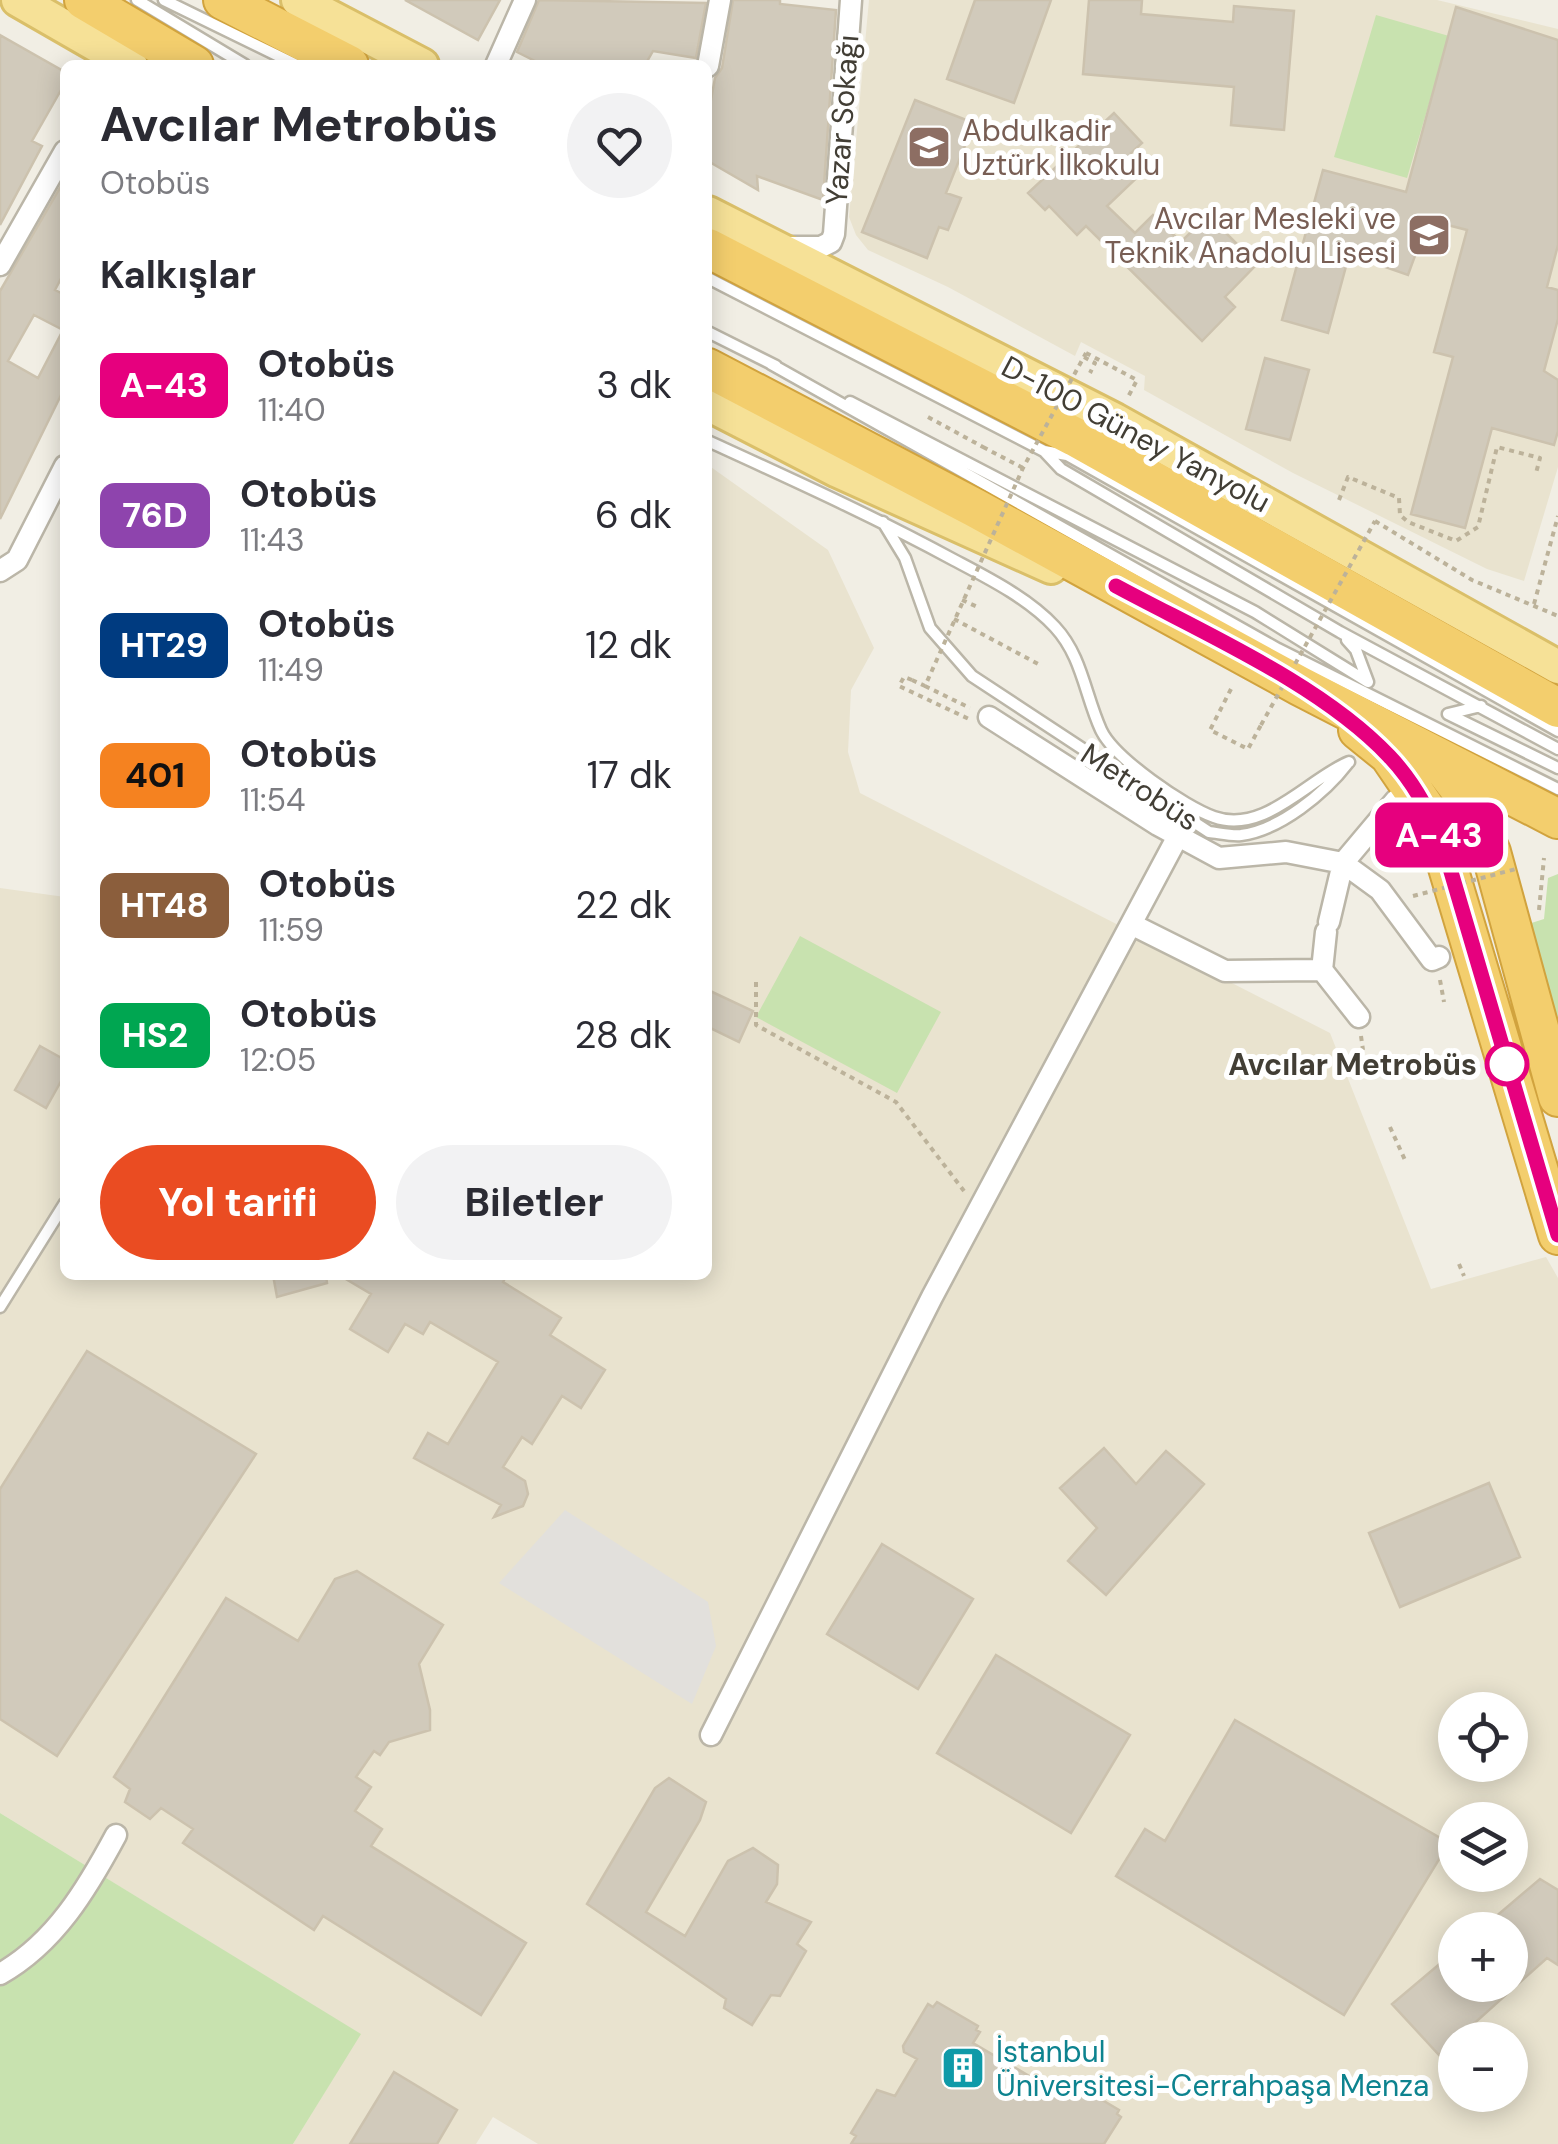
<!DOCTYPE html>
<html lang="tr">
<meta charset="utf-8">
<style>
body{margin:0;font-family:"DM Sans",sans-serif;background:#f2f2f3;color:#2b2b33;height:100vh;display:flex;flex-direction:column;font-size:38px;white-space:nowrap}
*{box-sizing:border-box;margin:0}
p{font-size:32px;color:#7c7c81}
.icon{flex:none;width:55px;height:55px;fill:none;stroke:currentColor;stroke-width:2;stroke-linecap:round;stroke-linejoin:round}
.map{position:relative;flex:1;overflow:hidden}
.drawer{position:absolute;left:60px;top:60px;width:652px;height:1220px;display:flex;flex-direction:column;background:#fff;border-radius:15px;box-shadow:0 5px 25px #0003}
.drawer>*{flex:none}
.badge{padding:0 20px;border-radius:15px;font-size:35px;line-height:65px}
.tools{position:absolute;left:1438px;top:1692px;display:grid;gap:20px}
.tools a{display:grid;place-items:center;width:90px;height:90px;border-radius:50%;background:#fff;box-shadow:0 5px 25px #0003;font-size:50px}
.map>.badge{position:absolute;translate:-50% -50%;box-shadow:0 0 0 5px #fff}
h2{padding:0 40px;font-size:38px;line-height:90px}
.round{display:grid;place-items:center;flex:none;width:105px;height:105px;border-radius:52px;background:#f2f2f3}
.head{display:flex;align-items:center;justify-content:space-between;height:170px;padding:0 40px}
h1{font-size:48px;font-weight:700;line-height:75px}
.button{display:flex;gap:20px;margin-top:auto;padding:20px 40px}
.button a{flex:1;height:115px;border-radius:60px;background:#ea4c22;color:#fff;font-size:40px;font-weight:700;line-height:115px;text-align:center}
.button a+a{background:#f2f2f3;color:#2b2b33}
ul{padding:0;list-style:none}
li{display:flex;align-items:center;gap:30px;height:130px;padding:0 40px}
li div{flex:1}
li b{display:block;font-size:38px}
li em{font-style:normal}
li .badge{min-width:110px;font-weight:700;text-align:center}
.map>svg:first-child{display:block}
.education{fill:#e9e3cf;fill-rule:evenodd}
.green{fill:#c8e2af}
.parking{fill:#e2e0dc}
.building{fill:#d1cabb;stroke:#ccc2ae;stroke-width:2.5;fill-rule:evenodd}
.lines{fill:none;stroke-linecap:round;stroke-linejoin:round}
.lane-casing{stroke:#bbb6a8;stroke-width:15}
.street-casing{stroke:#bbb6a8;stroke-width:25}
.primary-casing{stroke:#dabf69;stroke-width:38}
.highway-casing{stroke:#d1a33e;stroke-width:42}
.path{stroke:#bcb29a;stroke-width:4;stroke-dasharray:5 5;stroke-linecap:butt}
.lane{stroke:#fff;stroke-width:10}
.street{stroke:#fff;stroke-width:20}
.primary{stroke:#f6e197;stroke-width:32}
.highway{stroke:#f3ce6d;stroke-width:38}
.path-bridge{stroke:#bcb29a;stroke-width:4;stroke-dasharray:5 5;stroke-linecap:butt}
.line-casing{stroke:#fff;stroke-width:22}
.line{stroke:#e6007e;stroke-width:15}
.stop-dot{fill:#fff;stroke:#e6007e;stroke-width:5}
.labels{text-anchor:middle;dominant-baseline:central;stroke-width:10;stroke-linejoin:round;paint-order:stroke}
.street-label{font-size:30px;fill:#423e35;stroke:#fff}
.education-label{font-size:30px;fill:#785e54;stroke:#fff;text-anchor:start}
.stop-label{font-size:30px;font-weight:bold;fill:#423e35;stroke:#fff;text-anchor:end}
.culture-label{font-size:30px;fill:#0d838f;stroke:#fff;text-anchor:start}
</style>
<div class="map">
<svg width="1558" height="2144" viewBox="0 0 1558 2144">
<rect width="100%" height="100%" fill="#f1eee4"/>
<path class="education" d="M 869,0 L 1437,0 L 1558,29 L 1558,467 L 1524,581 L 1487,569 L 1293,473 L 1144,390 L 1145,376 L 1081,342 L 1075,356 L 948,287 L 868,250 L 856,235 L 849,217 Z
M 708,465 L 828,550 L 874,648 L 851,690 L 848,752 L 860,793 L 1330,1033 L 1431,1289 L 1546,1257 L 1558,1278 L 1558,2144 L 538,2144 L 493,2117 L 476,2144 L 293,2144 L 360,2034 L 0,1813 L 0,888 L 65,897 L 65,1275 L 708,1275 ZM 1455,1710 L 1510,1710 L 1510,1765 L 1455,1765 ZM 1455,1820 L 1510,1820 L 1510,1875 L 1455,1875 ZM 1455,1930 L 1510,1930 L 1510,1985 L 1455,1985 ZM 1455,2040 L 1510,2040 L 1510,2095 L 1455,2095 Z"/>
<path class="green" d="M 1376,15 L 1449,36 L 1407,178 L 1334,157 Z
M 1558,874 L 1558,1048 L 1525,925 L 1544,919 L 1548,878 Z
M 800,936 L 941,1012 L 897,1093 L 756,1017 Z
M 0,1813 L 361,2034 L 293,2144 L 0,2144 Z"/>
<path class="parking" d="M 565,1510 L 708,1602 L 716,1646 L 692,1704 L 499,1583 Z"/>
<path class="building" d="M 405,0 L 500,0 L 478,40 Z
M 539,0 L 706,3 L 696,58 L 653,51 L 645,65 L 543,65 L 517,52 Z
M 733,0 L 780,0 L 780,4 L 836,10 L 823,200 L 757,176 L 758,190 L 708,161 L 708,116 L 715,78 L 722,68 Z
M 975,0 L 1051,0 L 1014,103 L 947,79 Z
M 1089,0 L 1142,0 L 1141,14 L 1233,22 L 1234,6 L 1294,11 L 1284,130 L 1231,125 L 1234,87 L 1083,74 Z
M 1456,7 L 1558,40 L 1558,245 L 1547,287 L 1558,290 L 1558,319 L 1544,371 L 1558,380 L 1558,431 L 1554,445 L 1492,428 L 1465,528 L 1411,514 L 1453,357 L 1434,352 L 1467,230 L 1428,220 L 1408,275 L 1368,261 L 1367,264 L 1348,259 L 1328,333 L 1282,320 L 1323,170 L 1406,192 Z
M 0,35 L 65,72 L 65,83 L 32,141 L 42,146 L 0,225 Z
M 915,100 L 974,123 L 946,193 L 961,198 L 948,230 L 939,227 L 927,258 L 862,232 Z
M 1114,113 L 1142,143 L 1131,153 L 1146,169 L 1107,206 L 1135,233 L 1153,215 L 1181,242 L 1208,215 L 1257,264 L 1225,297 L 1235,307 L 1202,341 L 1086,226 L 1077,235 L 1049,206 L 1045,210 L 1028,193 Z
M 65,179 L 65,271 L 55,290 L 65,295 L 65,387 L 0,519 L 0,291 ZM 34,315 L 63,330 L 38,378 L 8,361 Z
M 1265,358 L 1309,370 L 1290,440 L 1246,429 Z
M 708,990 L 753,1011 L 739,1042 L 708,1027 Z
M 40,1046 L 65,1060 L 65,1074 L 46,1108 L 15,1090 Z
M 273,1275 L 326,1275 L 327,1283 L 277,1297 Z
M 339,1275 L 507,1275 L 503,1282 L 561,1318 L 550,1335 L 605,1370 L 581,1408 L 562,1396 L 532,1444 L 522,1437 L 503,1467 L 525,1481 L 528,1494 L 523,1506 L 494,1517 L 501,1505 L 414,1458 L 428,1433 L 448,1444 L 498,1362 L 430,1322 L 423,1334 L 405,1324 L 388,1352 L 350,1329 L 371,1294 Z
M 87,1351 L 256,1454 L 57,1756 L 0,1719 L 0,1489 Z
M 1104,1448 L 1136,1484 L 1166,1451 L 1204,1484 L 1106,1595 L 1068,1561 L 1097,1528 L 1060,1488 Z
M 1489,1483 L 1520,1557 L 1400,1607 L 1369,1533 Z
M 882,1544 L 973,1599 L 918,1689 L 827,1634 Z
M 357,1571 L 443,1625 L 419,1664 L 430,1710 L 430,1730 L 389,1742 L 380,1755 L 374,1751 L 356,1777 L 371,1787 L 355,1811 L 382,1829 L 371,1846 L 526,1943 L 481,2015 L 323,1916 L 314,1930 L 183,1843 L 193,1829 L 161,1808 L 150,1819 L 125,1802 L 130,1789 L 114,1777 L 226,1598 L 298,1641 L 335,1579 Z
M 996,1655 L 1130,1735 L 1071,1833 L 937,1753 Z
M 1235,1720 L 1449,1843 L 1344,2015 L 1116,1876 L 1145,1829 L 1165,1841 Z
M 669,1778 L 706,1802 L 700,1820 L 646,1912 L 685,1936 L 728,1861 L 753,1848 L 778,1865 L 777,1884 L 766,1902 L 811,1922 L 797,1944 L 806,1951 L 780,1996 L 771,1995 L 752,2025 L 724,2008 L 726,1999 L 587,1904 L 655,1788 Z
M 1540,1879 L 1558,1890 L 1558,1965 L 1547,1958 L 1439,2055 L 1392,2004 L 1455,1951 L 1455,1985 L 1510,1985 L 1510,1930 L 1480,1930 Z
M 937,2002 L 978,2026 L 976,2030 L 980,2032 L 973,2043 L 1053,2090 L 1059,2080 L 1063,2082 L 1065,2078 L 1119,2110 L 1117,2114 L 1121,2117 L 1104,2144 L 851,2144 L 856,2136 L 851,2133 L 877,2090 L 895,2096 L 917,2059 L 904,2052 L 903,2046 L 928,2004 L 933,2007 Z
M 394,2072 L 457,2110 L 437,2144 L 350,2144 Z"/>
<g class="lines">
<defs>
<path id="lane" d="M 137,0 L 245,65
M 164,0 L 297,65
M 708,278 L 1044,451 L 1067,455 L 1558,731
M 708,332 L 776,366
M 771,364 L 1278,649 L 1558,789
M 850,402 L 1255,612 L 1368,682
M 708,441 C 791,479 873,516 954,560 C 988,578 1028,598 1055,627 C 1082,656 1085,695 1101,730 C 1114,758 1185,807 1214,817 C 1264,835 1308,779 1349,762
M 1045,452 L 1061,469 L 1340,632 L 1558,749
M 883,522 L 905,558 L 930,628 L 972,676 L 1209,832 C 1219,833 1231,836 1241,835 C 1280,830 1325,793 1348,763
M 1347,640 L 1356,650 L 1368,682
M 1448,714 L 1558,768
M 1448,714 L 1481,706
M 0,1307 L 65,1203"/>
<path id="street" d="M 496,65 L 525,0
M 708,66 L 720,0
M 788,247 L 821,247 L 831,242 L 834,234 L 851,0
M 0,265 L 65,151
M 0,571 L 17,560 L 65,466
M 989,717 L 1158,825 L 1219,858 L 1286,852 L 1343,863 L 1380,890 L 1432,960 L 1439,957
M 1329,922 L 1343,863 L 1396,800
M 1131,924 L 1225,971 L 1322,970 L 1359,1017
M 1322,970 L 1326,932
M 711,1735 L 932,1297 L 1178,836
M 0,1974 C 55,1943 87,1889 116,1835"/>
<path id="primary" d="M 18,0 L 131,65
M 298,0 L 422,65
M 708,213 L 1115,420 L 1558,667
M 708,404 L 838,471 L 1051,567"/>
<path id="highway" d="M 84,0 L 194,65
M 223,0 L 349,65
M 708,248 L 1075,437 L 1558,708
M 708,368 L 975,508 L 1300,686 L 1558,819
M 1358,730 L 1389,755 L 1434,821 L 1558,1235
M 1439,762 L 1465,796 L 1491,852 L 1558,1097"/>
</defs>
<use href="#lane" class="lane-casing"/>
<use href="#street" class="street-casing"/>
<use href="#primary" class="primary-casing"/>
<use href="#highway" class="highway-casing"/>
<path class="path" d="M 1086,353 L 1137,380 L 1127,399
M 1084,357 L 1095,363 L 1090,373
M 928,417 L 983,447
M 983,447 L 1023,468
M 1339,500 L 1348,477 L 1399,498 L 1400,515 L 1408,522 L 1456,541 L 1478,527 L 1497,447 L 1540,458 L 1536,473
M 1375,521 L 1472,580 L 1558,616
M 962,600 L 980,608
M 1534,604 L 1558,516
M 954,619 L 1040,665
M 912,680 L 904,677 L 899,686 L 971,720
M 925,686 L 970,708
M 1231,689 L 1210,730 L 1248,749 L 1261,725
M 1539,910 L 1544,858
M 1440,980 L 1444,1002
M 756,982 L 756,1025 L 896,1102 L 964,1191
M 1361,1036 L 1363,1050
M 1390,1127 L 1405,1160
M 1459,1264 L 1464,1276"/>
<use href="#lane" class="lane"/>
<use href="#street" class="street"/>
<use href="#primary" class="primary"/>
<use href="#highway" class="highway"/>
<path class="path-bridge" d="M 912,680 L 925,686 L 1023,468 L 1086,353
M 1261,725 L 1375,521
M 1413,896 L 1516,869"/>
</g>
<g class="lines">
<defs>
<path id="line" d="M 1116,586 C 1203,633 1321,684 1389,756 C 1414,782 1431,814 1444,848 L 1558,1235"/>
</defs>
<use href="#line" class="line-casing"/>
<use href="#line" class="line"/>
</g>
<defs>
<symbol id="school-square" viewBox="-11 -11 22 22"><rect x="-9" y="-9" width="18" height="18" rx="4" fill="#8d6e63" stroke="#fff"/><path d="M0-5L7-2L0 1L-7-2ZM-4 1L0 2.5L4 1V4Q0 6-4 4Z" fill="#fff"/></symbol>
<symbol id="building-square" viewBox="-11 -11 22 22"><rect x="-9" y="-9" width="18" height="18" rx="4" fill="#0f9aa8" stroke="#fff"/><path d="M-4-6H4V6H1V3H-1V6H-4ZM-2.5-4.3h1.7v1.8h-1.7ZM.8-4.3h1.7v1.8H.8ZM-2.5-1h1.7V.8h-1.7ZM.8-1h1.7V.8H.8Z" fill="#fff"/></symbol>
</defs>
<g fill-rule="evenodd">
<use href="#school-square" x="904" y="122" width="50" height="50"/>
<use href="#school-square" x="1404" y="210" width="50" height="50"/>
<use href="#building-square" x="938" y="2043" width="50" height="50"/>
</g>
<circle class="stop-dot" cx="1507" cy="1064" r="20"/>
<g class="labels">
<g class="street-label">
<text transform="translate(842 120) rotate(-86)">Yazar Sokağı</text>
<text transform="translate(1136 434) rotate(28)">D-100 Güney Yanyolu</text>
<text transform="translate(1140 787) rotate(33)">Metrobüs</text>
</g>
<g class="education-label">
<text x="962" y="130">Abdulkadir<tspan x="962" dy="34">Uztürk İlkokulu</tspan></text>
<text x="1396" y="218" text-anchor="end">Avcılar Mesleki ve<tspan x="1396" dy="34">Teknik Anadolu Lisesi</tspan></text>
</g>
<g class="stop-label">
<text x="1477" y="1064">Avcılar Metrobüs</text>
</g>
<g class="culture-label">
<text x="996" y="2051">İstanbul<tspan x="996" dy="34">Üniversitesi-Cerrahpaşa Menza</tspan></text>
</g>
</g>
</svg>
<div class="tools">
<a><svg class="icon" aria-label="locate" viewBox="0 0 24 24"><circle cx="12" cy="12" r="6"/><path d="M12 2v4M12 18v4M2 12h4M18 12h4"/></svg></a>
<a><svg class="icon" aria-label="layers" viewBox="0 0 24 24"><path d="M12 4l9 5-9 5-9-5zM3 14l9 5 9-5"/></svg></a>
<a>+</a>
<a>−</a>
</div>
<b class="badge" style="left:1439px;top:835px;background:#e6007e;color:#fff">A-43</b>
<section class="drawer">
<div class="head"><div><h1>Avcılar Metrobüs</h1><p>Otobüs</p></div><a class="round"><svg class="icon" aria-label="heart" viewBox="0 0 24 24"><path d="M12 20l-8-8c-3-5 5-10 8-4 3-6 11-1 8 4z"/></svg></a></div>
<h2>Kalkışlar</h2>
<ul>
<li><span class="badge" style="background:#e6007e;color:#fff">A-43</span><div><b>Otobüs</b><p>11:40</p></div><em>3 dk</em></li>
<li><span class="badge" style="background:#8e44ad;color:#fff">76D</span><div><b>Otobüs</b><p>11:43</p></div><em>6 dk</em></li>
<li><span class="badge" style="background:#003b80;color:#fff">HT29</span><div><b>Otobüs</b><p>11:49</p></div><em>12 dk</em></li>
<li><span class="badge" style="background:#f58220;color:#111">401</span><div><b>Otobüs</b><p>11:54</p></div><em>17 dk</em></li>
<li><span class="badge" style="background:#8b5e3c;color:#fff">HT48</span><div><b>Otobüs</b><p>11:59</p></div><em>22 dk</em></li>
<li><span class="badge" style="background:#00a651;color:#fff">HS2</span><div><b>Otobüs</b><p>12:05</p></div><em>28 dk</em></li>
</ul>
<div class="button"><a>Yol tarifi</a><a>Biletler</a></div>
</section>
</div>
